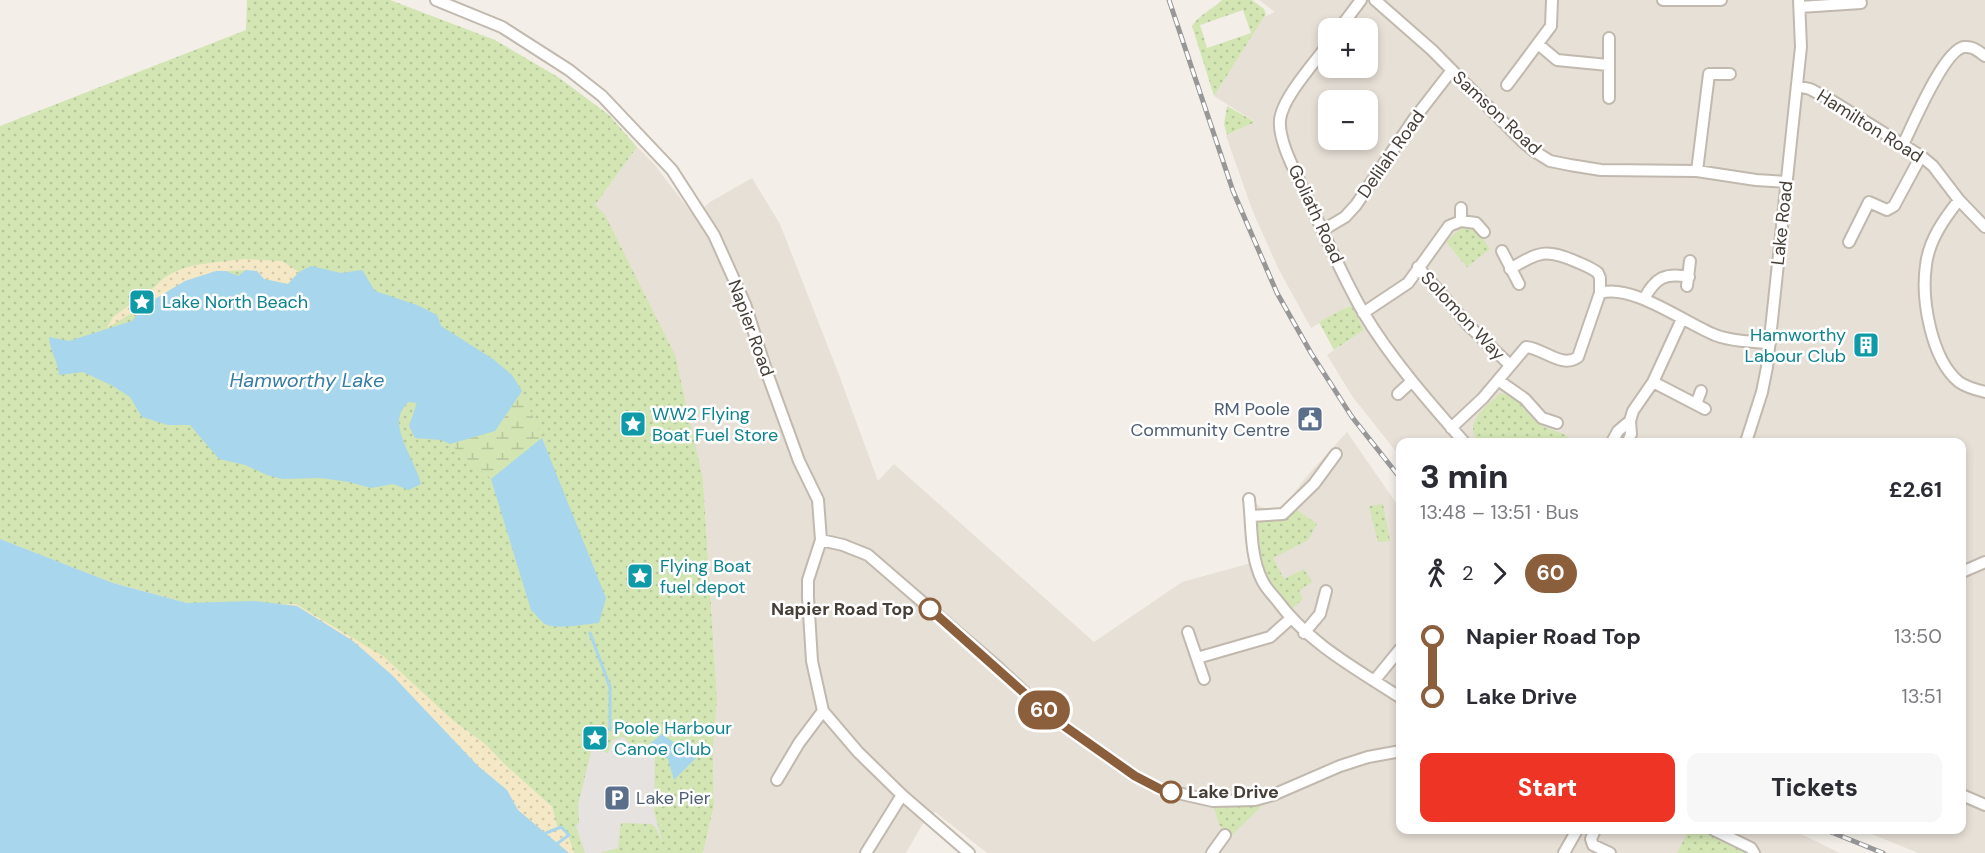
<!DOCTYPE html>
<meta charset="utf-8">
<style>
body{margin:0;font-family:"DM Sans",sans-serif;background:#f7f7f7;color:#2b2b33;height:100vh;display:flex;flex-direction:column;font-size:22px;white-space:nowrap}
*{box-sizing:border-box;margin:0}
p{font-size:20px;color:#7c7c81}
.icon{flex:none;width:33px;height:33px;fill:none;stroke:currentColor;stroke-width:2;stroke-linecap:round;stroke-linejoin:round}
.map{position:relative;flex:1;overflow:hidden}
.sheet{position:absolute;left:1396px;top:438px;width:570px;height:396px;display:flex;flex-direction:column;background:#fff;border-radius:12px;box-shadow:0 3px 9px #0003}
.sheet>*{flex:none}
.badge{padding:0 12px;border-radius:20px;font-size:21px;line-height:39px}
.tools{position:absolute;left:1318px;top:18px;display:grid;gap:12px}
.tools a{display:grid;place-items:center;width:60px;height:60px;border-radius:12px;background:#fff;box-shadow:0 3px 9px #0003;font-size:30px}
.map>.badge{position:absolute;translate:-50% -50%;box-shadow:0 0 0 3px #fff}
.legs{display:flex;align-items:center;gap:9px;height:66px;padding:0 24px;font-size:20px}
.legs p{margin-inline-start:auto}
.summary{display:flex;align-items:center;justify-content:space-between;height:102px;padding:0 24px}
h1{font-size:33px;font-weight:800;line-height:45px}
.button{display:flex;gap:12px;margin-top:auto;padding:12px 24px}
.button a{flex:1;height:69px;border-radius:12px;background:#ed3425;color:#fff;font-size:24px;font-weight:800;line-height:69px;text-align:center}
.button a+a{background:#f7f7f7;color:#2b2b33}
ul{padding:0 24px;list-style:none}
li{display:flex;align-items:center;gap:21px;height:60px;font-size:22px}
li i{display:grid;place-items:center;width:9px;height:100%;margin:0 8px;background:currentColor}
li i::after{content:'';width:15px;height:15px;margin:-8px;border:4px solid;border-radius:50%;background:#fff}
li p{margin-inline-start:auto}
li:first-child i{background:linear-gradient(#0000 50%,currentColor 0)}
li:last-child i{background:linear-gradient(currentColor 50%,#0000 0)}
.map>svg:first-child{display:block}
.residential{fill:#e7e0d7;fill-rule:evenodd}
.grass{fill:url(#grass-dots);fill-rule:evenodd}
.wetland{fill:url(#wetland-marsh)}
.sand{fill:url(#sand-dots)}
.parking{fill:#e5e2e0}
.water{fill:#a8d6ec}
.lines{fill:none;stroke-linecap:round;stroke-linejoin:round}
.stream{stroke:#a8d6ec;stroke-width:3}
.minor-casing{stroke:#c1b9ae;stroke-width:14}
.minor{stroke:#fff;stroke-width:10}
.rail-casing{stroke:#979797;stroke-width:5}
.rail{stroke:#fff;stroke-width:3;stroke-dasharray:9;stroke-linecap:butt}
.line-1-casing{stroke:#fff;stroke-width:14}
.line-1{stroke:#8b5e3c;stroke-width:9}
.stop-1-dot{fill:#fff;stroke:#8b5e3c;stroke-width:3}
.labels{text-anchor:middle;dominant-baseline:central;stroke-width:5;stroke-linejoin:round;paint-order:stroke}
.street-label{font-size:18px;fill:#463f37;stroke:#fff}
.culture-label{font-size:18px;fill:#0d838f;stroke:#fff;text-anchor:start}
.service-label{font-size:18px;fill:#4e5e75;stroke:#fff;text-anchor:end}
.stop-label{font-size:18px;font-weight:bold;fill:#463f37;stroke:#fff;text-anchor:end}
.water-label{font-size:20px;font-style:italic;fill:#347da4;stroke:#fff}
</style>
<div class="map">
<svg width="1985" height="853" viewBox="0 0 1985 853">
<defs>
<pattern id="grass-dots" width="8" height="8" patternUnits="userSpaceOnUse" patternTransform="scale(1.5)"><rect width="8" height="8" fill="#d2e5b3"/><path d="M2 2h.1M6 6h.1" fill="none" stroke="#b6c69b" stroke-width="1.8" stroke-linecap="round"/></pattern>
<pattern id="wetland-marsh" width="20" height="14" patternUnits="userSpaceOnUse" patternTransform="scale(1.5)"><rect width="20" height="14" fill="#d2e5b3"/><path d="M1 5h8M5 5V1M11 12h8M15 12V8" fill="none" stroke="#b6c69b"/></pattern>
<pattern id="sand-dots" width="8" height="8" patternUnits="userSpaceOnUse" patternTransform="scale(1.5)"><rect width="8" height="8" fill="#f5e8c6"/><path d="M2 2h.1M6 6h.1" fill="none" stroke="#d3c8ab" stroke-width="1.8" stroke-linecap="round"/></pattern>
</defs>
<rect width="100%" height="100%" fill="#f3efe8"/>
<path class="residential" d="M 1259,0 L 1985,0 L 1985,853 L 1918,853 L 1862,830 L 1962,830 L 1962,442 L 1401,442 L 1401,458 L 1352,396 L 1327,355 L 1364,330 L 1350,305 L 1311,328 L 1279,270 L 1253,212 L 1226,136 L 1255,122 L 1214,96 L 1264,17 L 1275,12 ZM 1329,28 L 1368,28 L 1368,68 L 1329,68 ZM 1329,100 L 1368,100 L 1368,140 L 1329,140 Z
M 637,147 L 654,164 L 694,216 L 710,202 L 752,178 L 780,224 L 838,372 L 878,481 L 894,464 L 1094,642 L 1182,582 L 1251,563 L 1249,499 L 1261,507 L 1274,511 L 1282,510 L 1306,477 L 1347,432 L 1401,510 L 1401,830 L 1793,830 L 1840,853 L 987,853 L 935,812 L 922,825 L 906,853 L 703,853 L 714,805 L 713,750 L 717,699 L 703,480 L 595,205 Z"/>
<path class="grass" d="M 247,0 L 390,0 L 495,40 L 558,77 L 609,115 L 637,147 L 595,205 L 605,215 L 675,355 L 703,480 L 717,699 L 713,750 L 714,805 L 703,853 L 574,853 L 567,833 L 557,826 L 552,807 L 504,764 L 486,745 L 455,722 L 261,605 L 187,603 L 113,583 L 92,584 L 0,540 L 0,126 L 246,30 Z
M 1222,0 L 1252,0 L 1264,9 L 1266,14 L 1214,96 L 1192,26 C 1199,15 1213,9 1222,0 ZM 1243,10 L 1251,33 L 1207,48 L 1200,25 Z
M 1227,106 L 1255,122 L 1227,135 L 1224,124 Z
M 1463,226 C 1476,225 1483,239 1490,249 L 1467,267 L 1446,242 Z
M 1351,305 L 1364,330 L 1334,350 L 1319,322 Z
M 1500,393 C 1519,396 1523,410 1536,422 C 1546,431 1565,430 1572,442 L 1478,442 C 1463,422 1486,407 1500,393 Z
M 1383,504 L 1390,541 L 1378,542 L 1369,506 Z
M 1297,510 L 1317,524 L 1308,540 L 1273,558 L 1284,579 L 1304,569 L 1312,582 L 1299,591 L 1303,599 L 1289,611 L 1271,588 L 1263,571 L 1257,522 L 1260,519 L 1285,519 Z
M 1262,806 L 1232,835 L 1219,825 L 1214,808 Z
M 1689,830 L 1710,830 L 1750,853 L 1677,853 Z"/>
<path class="wetland" d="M 522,391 L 542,438 L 491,479 L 450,444 L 495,431 Z"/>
<path class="sand" d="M 244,259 L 282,261 L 299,272 L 288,284 L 263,279 L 246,270 L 226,271 L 175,287 L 107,328 L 113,317 L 156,286 C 175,262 216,263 244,259 Z
M 0,539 L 113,583 L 187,603 L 240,605 L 296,604 L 383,656 L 455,722 L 486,745 L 504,764 L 552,807 L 557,826 L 567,833 L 574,853 L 541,853 L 0,558 Z"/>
<path class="parking" d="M 624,737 L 629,743 L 655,752 L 654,811 L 663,845 L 656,828 L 652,824 L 621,823 L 618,848 L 600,853 L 585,853 L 576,826 L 579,822 L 578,805 L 592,748 L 608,753 L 612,740 Z"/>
<path class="water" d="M 311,266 L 341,273 L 362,270 L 375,291 L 417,305 L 437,315 L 441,326 L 493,359 L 512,375 L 522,391 L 495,431 L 450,444 L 441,440 L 415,438 L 409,426 L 417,403 L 408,402 C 405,406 401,411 400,415 C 394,433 417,465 421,484 L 409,490 L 393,484 L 371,488 L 349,482 L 321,478 L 282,479 L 267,475 L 245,465 L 219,459 L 190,425 L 168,425 L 142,417 L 130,397 L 113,386 L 83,372 L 59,375 C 58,361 50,352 49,337 L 69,341 L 132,321 L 145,305 L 185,281 L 216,271 L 226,271 L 238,276 L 246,270 L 257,271 L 264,279 L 288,284 L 299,272 Z
M 542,438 L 606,598 L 599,623 C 586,624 555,630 545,624 C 540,621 536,614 531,610 L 491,479 Z
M 0,539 L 113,583 L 187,603 L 253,601 L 297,606 L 353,641 L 393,676 L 478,766 L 507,790 L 518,810 L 569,853 L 0,853 Z
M 662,734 L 696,758 L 674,780 L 668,759 L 648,745 Z"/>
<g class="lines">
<path class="stream" d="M 590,633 L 610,687 L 610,730
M 546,833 L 561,827 L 569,835 L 558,843"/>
<defs>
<path id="minor" d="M 436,0 L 502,27 L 569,70 L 602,96 L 672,170 L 714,235 L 745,304 L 767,373 L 799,461 L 818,500 L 821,540 L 808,580 L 808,597 L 812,661 L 823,711 L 858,752 L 902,795 L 969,853
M 1375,0 L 1432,50 L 1523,142 L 1534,151 L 1550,161 L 1570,165 L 1601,170 L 1697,171 L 1756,180 L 1786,182
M 1663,0 L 1721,0
M 1800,7 L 1861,3
M 1340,28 L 1361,0
M 1329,43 C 1315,62 1282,98 1280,120 C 1278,141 1296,173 1305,193 C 1324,233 1341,274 1363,312 C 1391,359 1428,401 1464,442
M 1538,44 L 1557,60 L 1608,65
M 1507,85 L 1551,26 L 1552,0
M 1797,86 L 1810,89 L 1829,99 L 1921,156 L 1933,166 L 1959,200 L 1985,227
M 1609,98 L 1609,38
M 1903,145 C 1912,126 1944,50 1964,47 C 1973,46 1978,51 1985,56
M 1697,171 L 1709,74 L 1730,74
M 1959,200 C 1944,219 1929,240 1926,265 C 1921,299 1931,359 1959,382 C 1966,387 1977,390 1985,392
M 1461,221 L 1461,208
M 1323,230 L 1345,217 L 1356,205 L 1414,119 L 1452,70
M 1849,242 L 1869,202 L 1887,210 L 1894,206 L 1921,156
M 1502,251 L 1519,284
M 1418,267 L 1469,326 L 1509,364
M 1510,269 C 1539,252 1545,248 1577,262 C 1584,265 1592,268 1598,273 L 1600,278 L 1600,293
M 1687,286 L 1690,261
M 1644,299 C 1655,278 1665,272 1689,277
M 1363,313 L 1408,283 L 1449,226 L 1461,221 L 1476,223 L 1484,232
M 1498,380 L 1525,399 L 1542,418 L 1557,423
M 1653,382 L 1705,409
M 1398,394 L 1411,382
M 1696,404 L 1701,391
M 1451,428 L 1483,398 L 1526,347 C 1543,348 1562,369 1578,357 L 1600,293 C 1632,283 1685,323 1715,335 C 1731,341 1752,342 1770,343
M 1612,442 L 1618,431 L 1630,421 L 1633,411 L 1653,382 L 1682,319
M 1628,442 L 1631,434 L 1630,421
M 1746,442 L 1762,392 L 1767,367 L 1801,47 L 1799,0
M 1249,499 C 1252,526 1250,556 1262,580 C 1265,587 1271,593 1276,599 C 1309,644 1355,668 1401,698
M 1251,516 L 1283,514 L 1314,484 L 1336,454
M 821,540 L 843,545 L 868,555 L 993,663 L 1050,716 L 1135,776 L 1160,789 L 1213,801 L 1255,800 L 1273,795 L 1340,766 L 1368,757 L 1401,751
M 1962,572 L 1985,562
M 1188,632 L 1204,679
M 1304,633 L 1320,614 L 1326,591
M 1197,658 L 1270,637 L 1290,619
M 1374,681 L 1401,648
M 777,780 L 799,743 L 823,711
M 1962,795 L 1985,805
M 1595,830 L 1591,839 L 1593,845 L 1610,853
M 1714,830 L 1751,848 L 1754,853
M 866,853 L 902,795
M 1212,853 L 1225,835
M 1564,853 L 1577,830"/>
</defs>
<use href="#minor" class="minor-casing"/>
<use href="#minor" class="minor"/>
<defs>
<path id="rail" d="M 1169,0 L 1233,191 L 1277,293 L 1311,353 L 1352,417 L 1401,479
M 1826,830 L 1883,853"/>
</defs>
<use href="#rail" class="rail-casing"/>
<use href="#rail" class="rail"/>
</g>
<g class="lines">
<defs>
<path id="line-1" d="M 930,609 L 1050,716 L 1135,776 L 1160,789 L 1171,792"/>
</defs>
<use href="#line-1" class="line-1-casing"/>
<use href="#line-1" class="line-1"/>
</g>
<defs>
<symbol id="sight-square" viewBox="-11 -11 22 22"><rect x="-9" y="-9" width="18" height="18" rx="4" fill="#0f9aa8" stroke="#fff"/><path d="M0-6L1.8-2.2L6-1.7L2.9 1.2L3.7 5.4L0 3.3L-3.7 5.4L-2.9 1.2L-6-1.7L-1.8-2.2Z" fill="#fff"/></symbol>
<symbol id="building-square" viewBox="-11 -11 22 22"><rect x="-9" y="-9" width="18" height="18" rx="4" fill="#0f9aa8" stroke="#fff"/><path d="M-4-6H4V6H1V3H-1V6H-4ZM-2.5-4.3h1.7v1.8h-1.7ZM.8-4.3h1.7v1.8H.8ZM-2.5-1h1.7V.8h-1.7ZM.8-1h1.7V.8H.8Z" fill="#fff"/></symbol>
<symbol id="civic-square" viewBox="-11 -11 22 22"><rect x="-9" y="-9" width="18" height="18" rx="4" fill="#5c6f8a" stroke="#fff"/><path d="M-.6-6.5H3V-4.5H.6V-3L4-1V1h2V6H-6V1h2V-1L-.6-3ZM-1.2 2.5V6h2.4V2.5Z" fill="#fff"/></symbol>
<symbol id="parking-square" viewBox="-11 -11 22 22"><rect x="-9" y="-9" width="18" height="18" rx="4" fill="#5c6f8a" stroke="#fff"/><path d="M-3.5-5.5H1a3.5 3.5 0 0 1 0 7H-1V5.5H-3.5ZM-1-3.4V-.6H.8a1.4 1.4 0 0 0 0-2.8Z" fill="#fff"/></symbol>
</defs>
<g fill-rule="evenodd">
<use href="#sight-square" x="127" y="287" width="30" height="30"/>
<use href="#building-square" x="1851" y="330" width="30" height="30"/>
<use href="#civic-square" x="1295" y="404" width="30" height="30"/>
<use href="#sight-square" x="618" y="409" width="30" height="30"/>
<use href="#sight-square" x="625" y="561" width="30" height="30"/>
<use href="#sight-square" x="580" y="723" width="30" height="30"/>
<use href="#parking-square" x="602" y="783" width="30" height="30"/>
</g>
<g class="stop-1-dot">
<circle cx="930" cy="609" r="10"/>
<circle cx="1171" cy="792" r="10"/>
</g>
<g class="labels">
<g class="street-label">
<text transform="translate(1497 113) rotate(43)">Samson Road</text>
<text transform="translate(1870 126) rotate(32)">Hamilton Road</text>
<text transform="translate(1391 154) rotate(-55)">Delilah Road</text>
<text transform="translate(1316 214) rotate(65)">Goliath Road</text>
<text transform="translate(1782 223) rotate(-84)">Lake Road</text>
<text transform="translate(1463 316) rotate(47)">Solomon Way</text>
<text transform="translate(751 328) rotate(70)">Napier Road</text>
</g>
<g class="culture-label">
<text x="162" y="302">Lake North Beach</text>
<text x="1846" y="335" text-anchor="end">Hamworthy<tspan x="1846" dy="21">Labour Club</tspan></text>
<text x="652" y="414">WW2 Flying<tspan x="652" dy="21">Boat Fuel Store</tspan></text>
<text x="660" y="566">Flying Boat<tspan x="660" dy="21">fuel depot</tspan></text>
<text x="614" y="728">Poole Harbour<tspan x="614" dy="21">Canoe Club</tspan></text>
</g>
<g class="service-label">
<text x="1290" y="409">RM Poole<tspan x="1290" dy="21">Community Centre</tspan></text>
<text x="636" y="798" text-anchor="start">Lake Pier</text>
</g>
<g class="stop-label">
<text x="914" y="609">Napier Road Top</text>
<text x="1188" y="792" text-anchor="start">Lake Drive</text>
</g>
<g class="water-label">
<text x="307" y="380">Hamworthy Lake</text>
</g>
</g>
</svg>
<div class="tools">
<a>+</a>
<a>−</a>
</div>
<b class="badge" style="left:1044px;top:710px;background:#8b5e3c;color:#fff">60</b>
<section class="sheet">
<div class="summary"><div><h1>3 min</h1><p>13:48 – 13:51 · Bus</p></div><b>£2.61</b></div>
<div class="legs"><svg class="icon" aria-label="walk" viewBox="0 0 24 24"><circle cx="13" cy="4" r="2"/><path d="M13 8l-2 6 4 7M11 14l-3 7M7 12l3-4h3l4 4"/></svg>2<svg class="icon" aria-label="forward" viewBox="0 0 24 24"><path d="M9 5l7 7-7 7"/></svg><b class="badge" style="background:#8b5e3c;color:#fff">60</b></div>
<ul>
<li><i style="color:#8b5e3c"></i><b>Napier Road Top</b><p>13:50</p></li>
<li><i style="color:#8b5e3c"></i><b>Lake Drive</b><p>13:51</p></li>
</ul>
<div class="button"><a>Start</a><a>Tickets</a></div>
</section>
</div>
